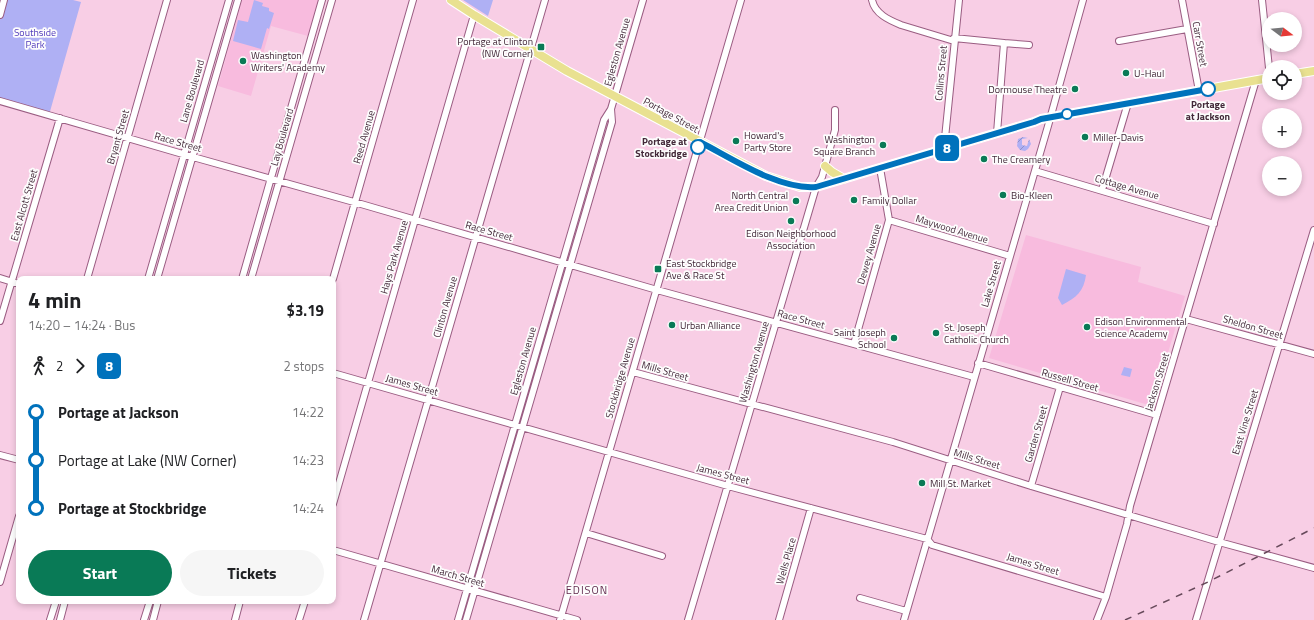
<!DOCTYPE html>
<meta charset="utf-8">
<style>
body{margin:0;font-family:"Titillium Web",sans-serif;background:#f6f6f6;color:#202124;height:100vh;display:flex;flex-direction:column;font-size:15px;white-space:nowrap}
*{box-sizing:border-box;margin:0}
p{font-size:13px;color:#757577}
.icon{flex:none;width:22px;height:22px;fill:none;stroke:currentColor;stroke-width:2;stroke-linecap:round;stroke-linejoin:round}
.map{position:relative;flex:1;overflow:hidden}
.side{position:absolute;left:16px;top:276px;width:320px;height:328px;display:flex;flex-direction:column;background:#fff;border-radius:8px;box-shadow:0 2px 6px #0003}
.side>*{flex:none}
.badge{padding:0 8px;border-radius:6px;font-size:14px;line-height:26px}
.needle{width:26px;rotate:106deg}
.controls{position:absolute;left:1262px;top:12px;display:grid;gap:8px}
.controls a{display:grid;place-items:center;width:40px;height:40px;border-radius:50%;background:#fff;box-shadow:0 2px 6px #0003;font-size:20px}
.map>.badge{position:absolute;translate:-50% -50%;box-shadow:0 0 0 2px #fff}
.legs{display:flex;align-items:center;gap:6px;height:44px;padding:0 12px;font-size:13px}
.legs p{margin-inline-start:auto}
.headline{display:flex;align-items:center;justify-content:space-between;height:68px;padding:0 12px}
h1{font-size:22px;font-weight:700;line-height:30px}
.cta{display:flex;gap:8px;margin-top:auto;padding:8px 12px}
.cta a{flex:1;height:46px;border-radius:24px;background:#097a56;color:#fff;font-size:16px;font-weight:700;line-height:46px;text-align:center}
.cta a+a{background:#f6f6f6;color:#202124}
ul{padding:0 12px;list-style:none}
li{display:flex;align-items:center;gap:14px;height:48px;font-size:15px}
li i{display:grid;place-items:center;width:6px;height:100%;margin:0 5px;background:currentColor}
li i::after{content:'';width:10px;height:10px;margin:-5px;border:3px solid;border-radius:50%;background:#fff}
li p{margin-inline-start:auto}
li:first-child i{background:linear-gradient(#0000 50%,currentColor 0)}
li:last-child i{background:linear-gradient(currentColor 50%,#0000 0)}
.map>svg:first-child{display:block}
.built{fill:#f8bbde}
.green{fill:#afb0f4}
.garden{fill:url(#garden-furrows)}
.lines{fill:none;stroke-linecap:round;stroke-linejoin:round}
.minor-casing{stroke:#9a5d82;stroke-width:8}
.major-casing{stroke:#fff;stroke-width:10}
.minor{stroke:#fff;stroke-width:6}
.major{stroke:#e9e191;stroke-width:8}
.rail{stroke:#66495a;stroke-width:1.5;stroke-dasharray:7 7;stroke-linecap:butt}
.line-1-casing{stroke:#fff;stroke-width:9}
.line-1{stroke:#0072bc;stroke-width:6}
.poi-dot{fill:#097a56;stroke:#fdfdfd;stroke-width:1.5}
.stop-1-dot{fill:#fff;stroke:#0072bc;stroke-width:2}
.labels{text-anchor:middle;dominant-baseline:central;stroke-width:3.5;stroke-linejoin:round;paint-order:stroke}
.park-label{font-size:10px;fill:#503abb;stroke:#fdfdfd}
.poi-label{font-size:10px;fill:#422838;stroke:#fdfdfd;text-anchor:start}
.street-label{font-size:10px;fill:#422838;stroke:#fdfdfd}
.stop-label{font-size:10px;font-weight:bold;fill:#422838;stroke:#fdfdfd}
.neighbourhood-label{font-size:11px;letter-spacing:1px;fill:#61294d;stroke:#fdfdfd}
</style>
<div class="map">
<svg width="1314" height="620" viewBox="0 0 1314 620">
<defs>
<pattern id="garden-furrows" width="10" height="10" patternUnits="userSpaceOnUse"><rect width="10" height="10" fill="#afb0f4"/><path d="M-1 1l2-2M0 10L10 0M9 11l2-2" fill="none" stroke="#908fc7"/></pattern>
</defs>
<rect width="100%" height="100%" fill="#f8cee5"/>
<path class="built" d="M 242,0 L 319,0 L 308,36 L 271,26 L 251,96 L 218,86 Z
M 1026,235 L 1141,267 L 1138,282 L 1185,296 L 1152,406 L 989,358 Z"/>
<path class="green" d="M 4,0 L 73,0 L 81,2 L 49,115 L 0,101 L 0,15 Z
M 254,0 L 263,3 L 262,6 L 269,8 L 269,11 L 274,13 L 269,29 L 267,28 L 261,49 L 233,41 L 238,20 L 248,22 Z
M 463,0 L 493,0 L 488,16 Z
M 1066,269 L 1086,275 C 1084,291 1076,298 1062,305 L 1058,298 Z
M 1124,367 L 1132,369 L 1130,377 L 1121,375 Z"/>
<path class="garden" d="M 1023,137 L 1028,138 L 1022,139 L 1022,145 L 1027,146 L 1029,139 L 1031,144 L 1028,149 L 1025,151 L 1020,150 L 1017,146 L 1018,139 Z"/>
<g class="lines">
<defs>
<path id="minor" d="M 872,0 C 875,14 889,20 901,25 L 954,41
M 1182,0 L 1199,91
M 1262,0 L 1269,68
M 0,15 L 4,0
M 954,38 L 1004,43 L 997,133
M 1119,41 L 1187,29
M 1004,43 L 1029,45
M 0,101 L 193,157 L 361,204 L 657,290 L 974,377
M 944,148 L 959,0
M 1035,171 L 1214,224
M 1102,190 L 1128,103
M 889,220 L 1010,256
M 0,278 L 19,284
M 87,279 L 167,0
M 148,279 L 229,0
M 157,279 L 238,0
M 242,279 L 322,0
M 251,279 L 332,0
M 333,279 L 413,0
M 1186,319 L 1314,354
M 0,321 L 60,118
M 854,344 L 889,220 L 880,168
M 978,363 L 1157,415
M 633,372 L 893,442 L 1031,486 L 1219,542 L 1314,568
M 333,373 L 728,486 L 927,539 L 932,545 L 1106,597
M 0,455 L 19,460
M 1031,486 L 1060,387
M 333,504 L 474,15
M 586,533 L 662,556
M 333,550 L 577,620
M 0,582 L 19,516
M 860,598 L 906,611
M 50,620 L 56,601
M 60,620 L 65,601
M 144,620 L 150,601
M 153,620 L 158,601
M 235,620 L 240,601
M 299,620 L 305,601
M 364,620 L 545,0
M 458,620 L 604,120 L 611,109 L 643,0
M 466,620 L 612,122 L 611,109
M 560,620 L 741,0
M 688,620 L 816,187 L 822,177 L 835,130 L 835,110
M 779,620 L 811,508
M 904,620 L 1048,126 L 1083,0
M 1097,620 L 1106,597 L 1127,524 L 1130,506 L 1256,80
M 1196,620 L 1314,230"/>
<path id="major" d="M 451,0 L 474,15 L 567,71 L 766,176 L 800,187 L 816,187 L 833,182 L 1034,122 L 1041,119 L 1269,78
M 1295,74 L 1314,71
M 825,166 L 832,172 L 844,179"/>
</defs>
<use href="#minor" class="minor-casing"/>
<use href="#major" class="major-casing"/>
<use href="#minor" class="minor"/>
<use href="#major" class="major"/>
<path class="rail" d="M 1125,620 L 1208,582 L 1314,528"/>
</g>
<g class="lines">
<defs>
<path id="line-1" d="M 698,147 L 700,142 C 733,159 779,190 816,187 L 1034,122 L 1041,119 L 1208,89"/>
</defs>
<use href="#line-1" class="line-1-casing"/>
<use href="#line-1" class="line-1"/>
</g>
<g class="poi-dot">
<rect x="537" y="43" width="8" height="8" rx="2"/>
<circle cx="243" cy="61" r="4"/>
<circle cx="1126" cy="73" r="4"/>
<circle cx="1075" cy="89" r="4"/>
<circle cx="1085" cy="137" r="4"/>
<circle cx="736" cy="141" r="4"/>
<circle cx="883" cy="145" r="4"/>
<circle cx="984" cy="159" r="4"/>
<circle cx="1003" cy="195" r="4"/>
<circle cx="854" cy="200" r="4"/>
<circle cx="796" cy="201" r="4"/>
<circle cx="791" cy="221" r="4"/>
<rect x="654" y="265" width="8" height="8" rx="2"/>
<circle cx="672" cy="325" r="4"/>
<circle cx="1087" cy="327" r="4"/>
<circle cx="936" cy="333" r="4"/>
<circle cx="894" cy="338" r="4"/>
<circle cx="922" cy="483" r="4"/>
</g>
<g class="stop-1-dot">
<circle cx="1208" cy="89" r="7"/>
<circle cx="1067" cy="114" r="5"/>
<circle cx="698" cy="147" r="7"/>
</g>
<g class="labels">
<g class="park-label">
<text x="35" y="32">Southside<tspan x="35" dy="12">Park</tspan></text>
</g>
<g class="poi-label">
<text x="533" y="41" text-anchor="end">Portage at Clinton<tspan x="533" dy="12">(NW Corner)</tspan></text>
<text x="251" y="55">Washington<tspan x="251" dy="12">Writers' Academy</tspan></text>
<text x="1134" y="73">U-Haul</text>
<text x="1067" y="89" text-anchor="end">Dormouse Theatre</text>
<text x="744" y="135">Howard's<tspan x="744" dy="12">Party Store</tspan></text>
<text x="1093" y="137">Miller-Davis</text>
<text x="875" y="139" text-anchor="end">Washington<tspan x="875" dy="12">Square Branch</tspan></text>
<text x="992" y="159">The Creamery</text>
<text x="788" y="195" text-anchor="end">North Central<tspan x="788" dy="12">Area Credit Union</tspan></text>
<text x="1011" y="195">Bio-Kleen</text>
<text x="862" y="200">Family Dollar</text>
<text x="791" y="233" text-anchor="middle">Edison Neighborhood<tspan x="791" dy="12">Association</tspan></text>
<text x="666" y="263">East Stockbridge<tspan x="666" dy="12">Ave &amp; Race St</tspan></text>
<text x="1095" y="321">Edison Environmental<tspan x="1095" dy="12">Science Academy</tspan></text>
<text x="680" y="325">Urban Alliance</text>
<text x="944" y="327">St. Joseph<tspan x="944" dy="12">Catholic Church</tspan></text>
<text x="886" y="332" text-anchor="end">Saint Joseph<tspan x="886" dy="12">School</tspan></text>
<text x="930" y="483">Mill St. Market</text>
</g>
<g class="street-label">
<text transform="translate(1200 44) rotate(80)">Carr Street</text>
<text transform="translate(617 52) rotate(-74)">Egleston Avenue</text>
<text transform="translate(941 73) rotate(-85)">Collins Street</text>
<text transform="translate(192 91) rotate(-74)">Lane Boulevard</text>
<text transform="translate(671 115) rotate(29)">Portage Street</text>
<text transform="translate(118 137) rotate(-74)">Bryant Street</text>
<text transform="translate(282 137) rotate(-74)">Lay Boulevard</text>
<text transform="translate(364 137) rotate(-74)">Reed Avenue</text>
<text transform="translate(178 142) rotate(16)">Race Street</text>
<text transform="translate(1127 187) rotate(16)">Cottage Avenue</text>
<text transform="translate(24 205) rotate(-74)">East Alcott Street</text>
<text transform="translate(952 229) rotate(17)">Maywood Avenue</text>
<text transform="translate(489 231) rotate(16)">Race Street</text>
<text transform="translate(869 254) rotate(-74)">Dewey Avenue</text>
<text transform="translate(394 257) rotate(-74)">Hays Park Avenue</text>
<text transform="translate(991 284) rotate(-74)">Lake Street</text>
<text transform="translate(445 307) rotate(-74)">Clinton Avenue</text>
<text transform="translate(801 319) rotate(15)">Race Street</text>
<text transform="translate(1253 327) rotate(16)">Sheldon Street</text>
<text transform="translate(523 361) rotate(-74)">Egleston Avenue</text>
<text transform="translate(754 362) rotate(-74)">Washington Avenue</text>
<text transform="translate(665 371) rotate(16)">Mills Street</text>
<text transform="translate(620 378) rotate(-74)">Stockbridge Avenue</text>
<text transform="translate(1070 380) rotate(16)">Russell Street</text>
<text transform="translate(1157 382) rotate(-73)">Jackson Street</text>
<text transform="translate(412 385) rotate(16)">James Street</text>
<text transform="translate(1245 422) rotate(-73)">East Vine Street</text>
<text transform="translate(1036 434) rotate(-74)">Garden Street</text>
<text transform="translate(977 459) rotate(17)">Mills Street</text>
<text transform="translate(723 474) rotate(15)">James Street</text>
<text transform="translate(786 561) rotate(-74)">Wells Place</text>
<text transform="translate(1033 564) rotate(17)">James Street</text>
<text transform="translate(458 576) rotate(16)">March Street</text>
</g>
<g class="stop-label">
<text x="1208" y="104">Portage<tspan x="1208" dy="12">at Jackson</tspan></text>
<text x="687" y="141" text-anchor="end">Portage at<tspan x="687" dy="12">Stockbridge</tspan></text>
</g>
<g class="neighbourhood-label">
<text x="587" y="590">EDISON</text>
</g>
</g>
</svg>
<div class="controls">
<a><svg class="needle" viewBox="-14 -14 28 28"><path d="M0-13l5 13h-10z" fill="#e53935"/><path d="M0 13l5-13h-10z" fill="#757577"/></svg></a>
<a><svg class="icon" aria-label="locate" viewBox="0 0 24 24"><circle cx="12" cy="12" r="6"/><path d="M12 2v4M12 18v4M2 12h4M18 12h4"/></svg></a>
<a>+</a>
<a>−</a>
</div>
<b class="badge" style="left:947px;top:148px;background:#0072bc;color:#fff">8</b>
<section class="side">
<div class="headline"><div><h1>4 min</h1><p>14:20 – 14:24 · Bus</p></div><b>$3.19</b></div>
<div class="legs"><svg class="icon" aria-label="walk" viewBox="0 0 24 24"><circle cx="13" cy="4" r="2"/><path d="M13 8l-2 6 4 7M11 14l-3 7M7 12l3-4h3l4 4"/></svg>2<svg class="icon" aria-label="forward" viewBox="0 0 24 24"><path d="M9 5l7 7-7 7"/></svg><b class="badge" style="background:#0072bc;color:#fff">8</b><p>2 stops</p></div>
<ul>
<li><i style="color:#0072bc"></i><b>Portage at Jackson</b><p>14:22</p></li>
<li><i style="color:#0072bc"></i><span>Portage at Lake (NW Corner)</span><p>14:23</p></li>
<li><i style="color:#0072bc"></i><b>Portage at Stockbridge</b><p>14:24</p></li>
</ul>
<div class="cta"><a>Start</a><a>Tickets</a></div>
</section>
</div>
